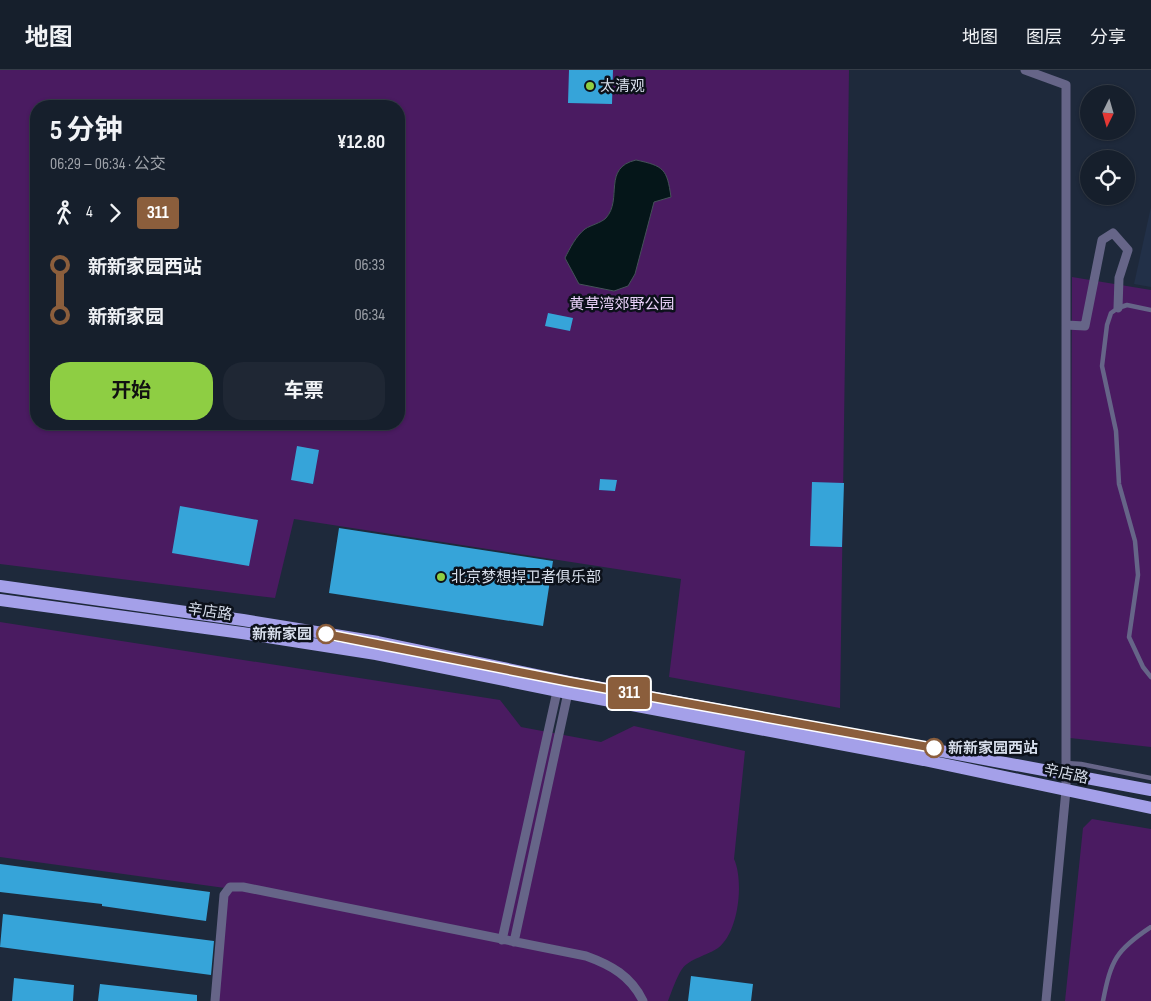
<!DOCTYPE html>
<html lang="zh">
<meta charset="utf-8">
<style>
body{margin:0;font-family:"Sofia Sans Condensed","Noto Sans SC",sans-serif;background:#1f2734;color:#f1f3f6;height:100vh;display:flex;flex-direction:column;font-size:19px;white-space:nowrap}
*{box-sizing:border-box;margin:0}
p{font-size:16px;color:#9ea2a9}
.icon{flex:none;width:28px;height:28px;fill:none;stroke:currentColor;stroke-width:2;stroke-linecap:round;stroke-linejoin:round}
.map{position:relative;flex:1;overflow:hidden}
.side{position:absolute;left:30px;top:30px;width:375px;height:330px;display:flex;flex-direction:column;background:#161f2c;border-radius:20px;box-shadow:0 1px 4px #0004,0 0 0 1px #353d48}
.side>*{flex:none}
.badge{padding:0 10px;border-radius:4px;font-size:18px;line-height:32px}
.needle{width:32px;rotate:185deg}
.tools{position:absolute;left:1080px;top:15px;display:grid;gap:10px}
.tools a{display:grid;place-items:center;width:55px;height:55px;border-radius:50%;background:#161f2c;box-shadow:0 1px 4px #0004,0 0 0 1px #353d48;font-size:25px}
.map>.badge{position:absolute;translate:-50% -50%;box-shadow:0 0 0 2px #fff}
.legs{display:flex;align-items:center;gap:8px;height:55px;padding:0 20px;font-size:16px}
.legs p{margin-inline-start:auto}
.headline{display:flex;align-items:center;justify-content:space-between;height:85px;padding:0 20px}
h1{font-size:28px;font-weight:700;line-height:38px}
.button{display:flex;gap:10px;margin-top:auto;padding:10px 20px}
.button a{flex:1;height:58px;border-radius:20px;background:#8ece43;color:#111;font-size:20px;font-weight:700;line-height:58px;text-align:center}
.button a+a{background:#1f2734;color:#f1f3f6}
ul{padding:0 20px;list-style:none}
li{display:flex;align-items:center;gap:18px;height:50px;font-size:19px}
li i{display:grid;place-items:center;width:8px;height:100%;margin:0 6px;background:currentColor}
li i::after{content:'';width:12px;height:12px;margin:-6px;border:4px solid;border-radius:50%;background:#161f2c}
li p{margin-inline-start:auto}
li:first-child i{background:linear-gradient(#0000 50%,currentColor 0)}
li:last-child i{background:linear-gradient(currentColor 50%,#0000 0)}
header{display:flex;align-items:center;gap:30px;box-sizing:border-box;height:70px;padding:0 25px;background:#161f2c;border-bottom:1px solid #353d48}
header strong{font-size:24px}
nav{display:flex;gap:28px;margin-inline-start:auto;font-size:18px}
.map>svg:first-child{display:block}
.built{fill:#223048}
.green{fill:#4a1b61;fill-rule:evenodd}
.water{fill:#051619;stroke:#445258}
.building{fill:#36a4d9}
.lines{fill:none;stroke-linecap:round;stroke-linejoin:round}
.lane{stroke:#666588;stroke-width:4.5}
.street{stroke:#666588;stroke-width:9}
.primary{stroke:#a4a0e9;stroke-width:12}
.line-1-casing{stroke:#fff;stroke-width:11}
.line-1{stroke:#8b5e3c;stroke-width:8}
.poi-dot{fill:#8ece43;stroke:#0c111a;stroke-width:2}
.stop-1-dot{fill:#fff;stroke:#8b5e3c;stroke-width:2.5}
.labels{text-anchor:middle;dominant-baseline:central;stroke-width:5;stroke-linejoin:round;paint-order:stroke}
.poi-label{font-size:15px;fill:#d7deeb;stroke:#0c111a;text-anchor:start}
.park-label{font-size:15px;fill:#ebd2fb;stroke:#0c111a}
.street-label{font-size:15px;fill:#d7deeb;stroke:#0c111a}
.stop-label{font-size:15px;font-weight:bold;fill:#d7deeb;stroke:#0c111a;text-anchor:end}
</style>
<header>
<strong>地图</strong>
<nav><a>地图</a><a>图层</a><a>分享</a></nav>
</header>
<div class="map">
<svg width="1151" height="931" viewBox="0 0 1151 931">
<rect width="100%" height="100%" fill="#1e293b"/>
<path class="built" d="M 1151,137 L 1151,217 L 1134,214 Z"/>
<path class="green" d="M 0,0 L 849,0 L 840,638 L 669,607 L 681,509 L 294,449 L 275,528 L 0,494 ZM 36,36 L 399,36 L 399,354 L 36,354 Z
M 1072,207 L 1151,220 L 1151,677 L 1070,668 Z
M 0,552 L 500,630 L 521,657 L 601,672 L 634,656 L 745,681 L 734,789 C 744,811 739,862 718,878 C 708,885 689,889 682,899 C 676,908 672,921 668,931 L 215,931 L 225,818 L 0,787 Z
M 1092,749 L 1151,759 L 1151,931 L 1065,931 L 1083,758 Z"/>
<path class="water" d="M 636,90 C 664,96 667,99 671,127 L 654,132 L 635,204 L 628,216 L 614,221 L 579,214 L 565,188 C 570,178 576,166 585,159 C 591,155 601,153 606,148 C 623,129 602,98 636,90 Z"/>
<path class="building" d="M 569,0 L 613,0 L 612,34 L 568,33 Z
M 548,243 L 573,248 L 570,261 L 545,256 Z
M 297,376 L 319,380 L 313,414 L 291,410 Z
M 600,409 L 617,410 L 615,421 L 599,420 Z
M 812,412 L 844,413 L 842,477 L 810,476 Z
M 180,436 L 258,450 L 249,496 L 172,483 Z
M 339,458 L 553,491 L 543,556 L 329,523 Z
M 0,794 L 210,822 L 206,851 L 102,836 L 102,834 L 0,822 Z
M 3,844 L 214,871 L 211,905 L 0,877 Z
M 691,906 L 753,914 L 751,931 L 688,931 Z
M 14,908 L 74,915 L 73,931 L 12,931 Z
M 100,914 L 197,925 L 197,931 L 98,931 Z"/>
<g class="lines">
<path class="lane" d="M 1151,240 L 1127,235 L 1118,238 L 1111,243 L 1107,255 L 1102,296 L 1116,361 L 1119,414 L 1135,471 L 1138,505 L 1129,567 L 1143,597 L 1151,607
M 1066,693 L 1081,694 L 1151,708
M 1103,931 C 1111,890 1116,880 1151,857"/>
<path class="street" d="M 1025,0 L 1066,15 L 1066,720 L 1046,931
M 1066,255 L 1085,256 L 1102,170 L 1113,163 L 1128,180 L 1119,208 L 1118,238
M 502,870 L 558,617
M 514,872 L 569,618
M 215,931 L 224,825 L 230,817 L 243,817 L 586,886 C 611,895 631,906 643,931"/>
<path class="primary" d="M 0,516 L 243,550 L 378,572 L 570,612 L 1151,720
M 0,530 L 242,563 L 376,584 L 568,623 L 924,690 L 1151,738"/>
</g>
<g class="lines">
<defs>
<path id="line-1" d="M 326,564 L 570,612 L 934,678"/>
</defs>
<use href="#line-1" class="line-1-casing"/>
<use href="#line-1" class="line-1"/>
</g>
<g class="poi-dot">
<circle cx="590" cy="16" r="5"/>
<circle cx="441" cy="507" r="5"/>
</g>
<g class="stop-1-dot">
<circle cx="326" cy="564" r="9"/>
<circle cx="934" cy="678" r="9"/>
</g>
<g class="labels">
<g class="poi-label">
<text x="600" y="16">太清观</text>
<text x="451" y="507">北京梦想捍卫者俱乐部</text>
</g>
<g class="park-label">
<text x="622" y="234">黄草湾郊野公园</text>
</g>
<g class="street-label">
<text transform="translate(210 542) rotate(8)">辛店路</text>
<text transform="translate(1066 704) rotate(12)">辛店路</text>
</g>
<g class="stop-label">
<text x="312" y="564">新新家园</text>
<text x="948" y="678" text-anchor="start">新新家园西站</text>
</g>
</g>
</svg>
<div class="tools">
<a><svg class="needle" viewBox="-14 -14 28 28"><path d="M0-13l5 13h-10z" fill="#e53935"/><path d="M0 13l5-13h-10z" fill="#9ea2a9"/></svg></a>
<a><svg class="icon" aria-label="locate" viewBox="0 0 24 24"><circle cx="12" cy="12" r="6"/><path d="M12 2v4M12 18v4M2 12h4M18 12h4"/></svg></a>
</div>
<b class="badge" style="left:629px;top:623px;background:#8b5e3c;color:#fff">311</b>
<section class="side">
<div class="headline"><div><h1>5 分钟</h1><p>06:29 – 06:34 · 公交</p></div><b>¥12.80</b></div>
<div class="legs"><svg class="icon" aria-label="walk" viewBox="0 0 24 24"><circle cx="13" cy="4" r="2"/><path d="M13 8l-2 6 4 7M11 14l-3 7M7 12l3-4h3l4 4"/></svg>4<svg class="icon" aria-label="forward" viewBox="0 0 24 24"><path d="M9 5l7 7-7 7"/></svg><b class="badge" style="background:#8b5e3c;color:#fff">311</b></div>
<ul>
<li><i style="color:#8b5e3c"></i><b>新新家园西站</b><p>06:33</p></li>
<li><i style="color:#8b5e3c"></i><b>新新家园</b><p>06:34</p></li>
</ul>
<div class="button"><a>开始</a><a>车票</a></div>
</section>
</div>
